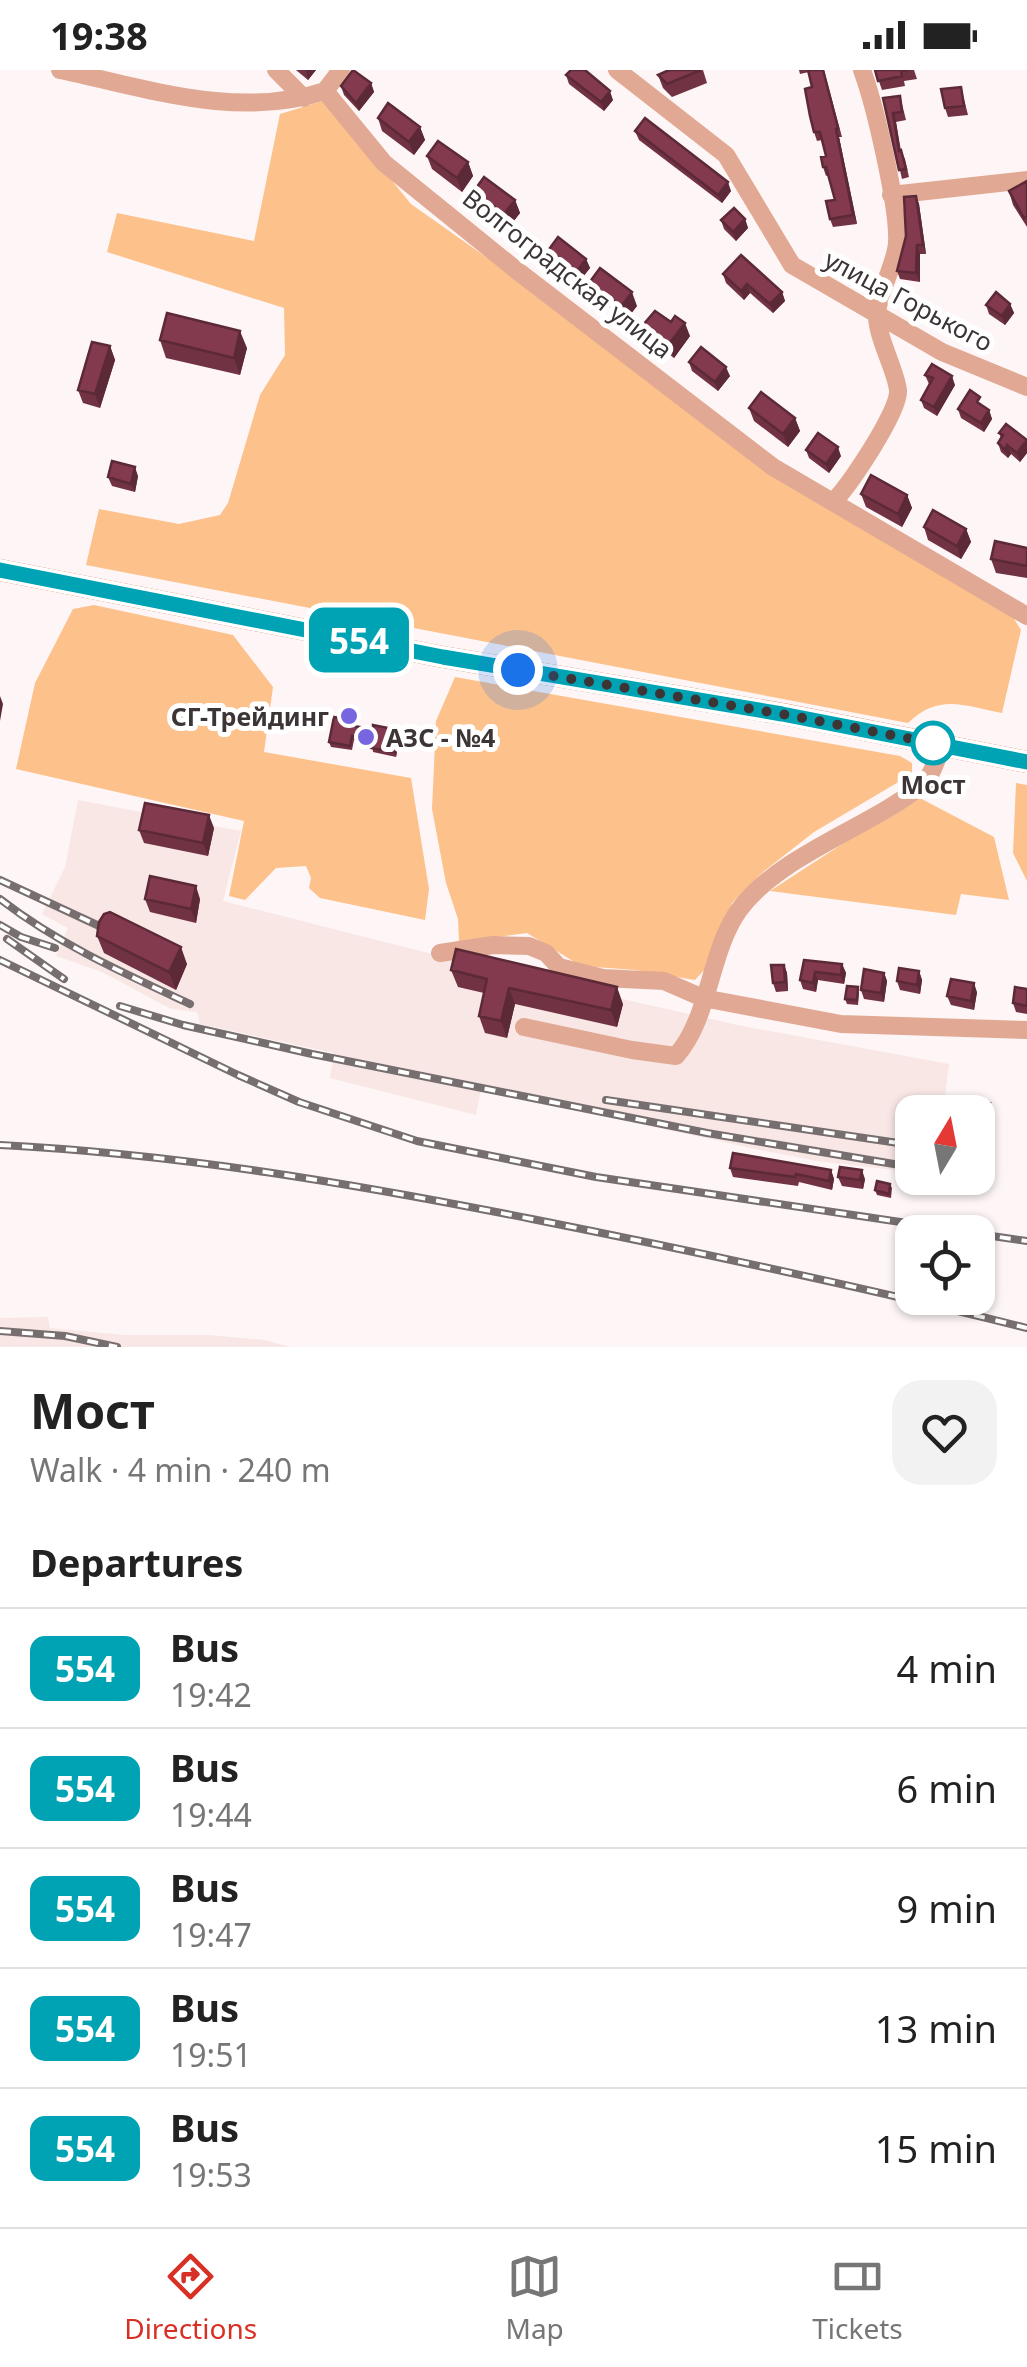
<!DOCTYPE html>
<meta charset="utf-8">
<style>
body{margin:0;font-family:"Noto Sans",sans-serif;background:#f2f2f2;color:#222;height:100vh;display:flex;flex-direction:column;font-size:38px;white-space:nowrap}
*{box-sizing:border-box;margin:0}
p{font-size:32px;color:#767676}
.icon{flex:none;width:55px;height:55px;fill:none;stroke:currentColor;stroke-width:2;stroke-linecap:round;stroke-linejoin:round}
.map{position:relative;height:1277px;overflow:hidden}
.panel{display:flex;flex-direction:column;background:#fff;flex:1}
.panel>*{flex:none}
.badge{padding:0 20px;border-radius:15px;font-size:35px;line-height:65px}
.needle{width:65px;rotate:10deg}
.buttons{position:absolute;left:895px;top:1025px;display:grid;gap:20px}
.buttons a{display:grid;place-items:center;width:100px;height:100px;border-radius:20px;background:#fff;box-shadow:0 2px 8px #0004;font-size:50px}
.you{position:absolute;width:50px;height:50px;margin:-25px;border:8px solid #fff;border-radius:50%;background:#1a73e8;box-shadow:0 0 0 15px #1a73e833}
.map>.badge{position:absolute;translate:-50% -50%;box-shadow:0 0 0 5px #fff}
h2{padding:0 30px;font-size:38px;line-height:90px}
.round{display:grid;place-items:center;flex:none;width:105px;height:105px;border-radius:30px;background:#f2f2f2}
.headline{display:flex;align-items:center;justify-content:space-between;height:170px;padding:0 30px}
h1{font-size:48px;font-weight:700;line-height:75px}
ul{padding:0;list-style:none}
li{display:flex;align-items:center;gap:30px;height:120px;padding:0 30px;border-top:2px solid #e0e0e0}
li div{flex:1}
li b{display:block;font-size:38px}
li em{font-style:normal}
li .badge{min-width:110px;font-weight:700;text-align:center}
.status{display:flex;justify-content:space-between;align-items:center;height:70px;padding:0 50px;background:#fff;direction:ltr}
.status svg{height:28px;fill:currentColor}
.menu{display:flex;justify-content:space-around;align-items:center;height:140px;border-top:2px solid #e0e0e0;background:#fff;font-size:28px;color:#767676}
.menu a{display:grid;justify-items:center;gap:5px}
.menu .active{color:#d93025}
.map>svg:first-child{display:block}
.built{fill:#f8e7e5}
.green{fill:#fdc18c}
.lines{fill:none;stroke-linecap:round;stroke-linejoin:round}
.minor{stroke:#e1a993;stroke-width:18}
.major{stroke:#c56237;stroke-width:22}
.rail-casing{stroke:#776f6f;stroke-width:8}
.rail{stroke:#fff;stroke-width:4;stroke-dasharray:11;stroke-linecap:butt}
.wall{fill:#713244}
.shaded-wall{fill:#5c2937}
.building{fill:#833a4f;stroke:#5c2937;stroke-width:2.5}
.line-casing{stroke:#fff;stroke-width:22}
.line{stroke:#00a3b4;stroke-width:15}
.walk{stroke:#3d3535;stroke-width:10;stroke-dasharray:0 18}
.poi-dot{fill:#7866e1;stroke:#fff;stroke-width:4}
.stop-dot{fill:#fff;stroke:#00a3b4;stroke-width:5}
.labels{text-anchor:middle;dominant-baseline:central;stroke-width:10;stroke-linejoin:round;paint-order:stroke}
.street-label{font-size:25px;fill:#3d3535;stroke:#fff}
.poi-label{font-size:25px;font-weight:bold;fill:#3d3535;stroke:#fff;text-anchor:end}
.stop-label{font-size:25px;font-weight:bold;fill:#3d3535;stroke:#fff}
</style>
<div class="status"><b>19:38</b><svg viewBox="0 0 49 12"><path d="M0 12V9h3v3zM5 12V6h3v6zM10 12V3h3v9zM15 12V0h3v12zM26 1h20v11H26zM47 4h2v5h-2z"/></svg></div>
<div class="map">
<svg width="1027" height="1277" viewBox="0 0 1027 1277">
<rect width="100%" height="100%" fill="#fef6f6"/>
<path class="built" d="M 78,730 L 241,761 L 223,831 L 487,898 L 737,955 L 949,994 L 943,1042 L 912,1042 L 912,1102 L 817,1091 L 760,1080 L 481,1019 L 476,1045 L 330,1008 L 334,983 L 200,954 L 197,942 L 171,939 L 102,902 L 56,886 L 68,858 L 42,844 L 65,797 Z
M 48,1247 L 50,1258 L 124,1265 L 209,1265 L 265,1270 L 290,1277 L 0,1277 L 0,1248 Z"/>
<path class="green" d="M 326,30 L 411,134 L 527,216 L 722,368 L 1011,544 L 1021,560 L 1002,643 C 963,636 940,623 908,653 L 86,495 L 99,439 L 179,454 L 220,445 L 228,433 L 260,325 L 285,285 L 284,238 L 107,182 L 117,143 L 254,171 L 280,44 Z
M 94,535 L 233,565 L 273,617 L 264,682 L 411,708 L 429,819 L 425,850 L 320,828 L 309,818 L 311,808 L 306,796 L 276,798 L 245,830 L 229,826 L 244,751 L 16,699 L 35,613 L 73,539 Z
M 455,607 L 900,686 L 912,693 L 912,704 L 814,762 L 763,802 L 732,833 L 708,896 L 695,910 L 635,900 L 581,896 L 527,863 L 459,872 L 458,849 L 446,813 L 432,739 L 436,651 Z
M 1016,713 L 1027,715 L 1027,811 L 1013,783 Z
M 916,726 L 994,767 L 1009,830 L 961,824 L 956,845 L 770,821 Z"/>
<g class="lines">
<path class="minor" d="M 60,0 C 146,18 238,50 325,21 L 384,93 L 515,199 L 773,397 L 1027,546
M 276,0 L 304,28
M 617,0 L 726,85 L 792,195 L 942,282 L 1027,317
M 325,21 L 341,0
M 891,125 L 1027,110
M 833,432 C 849,416 899,342 898,321 C 897,303 878,270 877,247 C 876,226 895,197 897,173 C 899,138 875,35 862,0
M 440,883 L 493,875 L 529,876 L 546,883 L 559,897 L 603,908 L 664,911 L 703,928 L 841,954 L 1027,960
M 524,957 L 632,980 L 676,986 C 710,948 709,882 739,840 C 779,785 871,757 922,715 C 932,707 937,687 943,675"/>
<path class="major" d="M 0,500 L 443,587 L 783,644 L 1027,692"/>
<defs>
<path id="rail" d="M 0,810 L 110,861
M 0,829 C 58,874 123,903 190,934
M 0,855 L 21,867 L 55,878
M 7,869 L 64,909
M 0,890 L 238,1005 L 299,1032 L 417,1071 L 596,1107 L 968,1162
M 120,936 L 183,955 L 312,984 L 707,1063 L 912,1097
M 606,1030 L 912,1075
M 0,1075 C 180,1084 355,1114 532,1149 C 698,1182 863,1217 1027,1258
M 978,1164 L 1027,1171
M 0,1261 L 65,1266 L 117,1277"/>
</defs>
<use href="#rail" class="rail-casing"/>
<use href="#rail" class="rail"/>
</g>
<path class="wall" d="M 296,0 L 316,0 L 308,10 Z
M 703,0 L 707,13 L 672,27 L 663,18 L 658,5 Z
M 799,0 L 824,0 L 842,67 L 839,67 L 857,154 L 833,157 L 830,149 L 835,130 L 828,105 L 826,106 L 823,97 L 826,86 L 822,70 L 817,71 L 814,62 L 812,17 L 809,2 L 800,4 Z
M 875,0 L 914,0 L 917,9 L 904,11 L 905,16 L 882,20 Z
M 566,5 L 613,30 L 604,41 L 569,14 Z
M 371,13 L 374,22 L 359,41 L 344,25 L 341,16 Z
M 961,17 L 968,45 L 948,47 L 945,38 Z
M 900,26 L 906,50 L 896,52 L 901,81 L 905,89 L 909,107 L 902,109 L 883,28 Z
M 378,48 L 420,57 L 425,70 L 414,85 L 382,61 Z
M 635,61 L 731,121 L 722,133 L 639,70 Z
M 427,86 L 468,92 L 473,106 L 462,122 L 432,99 Z
M 1027,111 L 1027,157 L 1013,135 L 1009,121 Z
M 474,121 L 515,130 L 520,143 L 509,157 L 479,134 Z
M 916,126 L 919,134 L 926,184 L 920,184 L 920,212 L 900,209 L 897,201 Z
M 745,149 L 748,158 L 736,171 L 724,159 L 721,150 Z
M 547,182 L 586,189 L 590,198 L 578,213 L 550,191 Z
M 723,204 L 782,222 L 785,231 L 773,243 L 750,223 L 744,230 L 726,213 Z
M 589,213 L 637,236 L 626,250 L 593,226 Z
M 1010,234 L 1014,243 L 1005,255 L 989,244 L 986,235 Z
M 671,252 L 690,266 L 674,288 L 648,268 L 643,255 Z
M 160,270 L 247,278 L 240,305 L 166,288 Z
M 110,276 L 115,290 L 100,338 L 83,333 L 78,320 Z
M 689,292 L 730,306 L 718,321 L 692,301 Z
M 925,305 L 955,315 L 937,346 L 924,338 L 921,330 L 929,314 Z
M 983,336 L 989,340 L 992,349 L 984,362 L 961,348 L 958,339 Z
M 749,338 L 795,348 L 800,361 L 788,377 L 754,351 Z
M 999,363 L 1027,370 L 1027,383 L 1020,392 L 1011,384 L 1008,388 L 1001,382 L 998,373 L 1001,368 Z
M 806,380 L 841,386 L 829,403 L 809,388 Z
M 138,406 L 135,422 L 112,416 L 108,407 Z
M 861,424 L 907,425 L 912,438 L 902,457 L 866,437 Z
M 924,457 L 966,459 L 971,472 L 961,489 L 928,470 Z
M 1027,478 L 1027,508 L 996,503 L 991,489 Z
M 356,656 L 400,664 L 396,687 L 373,682 L 372,673 L 354,670 L 352,680 L 331,677 L 329,672 Z
M 214,758 L 208,786 L 144,773 L 139,760 Z
M 145,829 L 200,829 L 196,853 L 150,842 Z
M 97,866 L 187,894 L 176,920 L 104,883 Z
M 804,890 L 842,894 L 846,903 L 844,914 L 818,910 L 816,922 L 803,919 L 800,910 Z
M 784,895 L 787,903 L 788,921 L 776,922 L 773,913 Z
M 451,900 L 623,934 L 617,957 L 515,934 L 507,968 L 485,963 L 479,946 L 484,923 L 458,917 Z
M 919,901 L 922,910 L 920,924 L 900,920 L 897,911 Z
M 884,903 L 887,911 L 884,932 L 864,929 L 861,920 Z
M 1027,919 L 1027,944 L 1016,942 L 1013,933 Z
M 859,922 L 858,935 L 847,934 L 845,929 Z
M 977,922 L 974,940 L 951,935 L 947,926 Z
M 993,1041 L 991,1062 L 978,1060 L 978,1042 Z
M 730,1098 L 831,1100 L 834,1109 L 832,1120 L 799,1112 L 798,1116 L 733,1107 Z
M 838,1107 L 865,1109 L 863,1119 L 842,1116 Z
M 890,1114 L 892,1118 L 891,1128 L 877,1125 L 875,1120 Z"/>
<path class="shaded-wall" d="M 306,0 L 316,0 L 308,10 Z
M 371,13 L 374,22 L 359,41 L 356,33 Z
M 610,21 L 613,30 L 604,41 L 601,32 Z
M 893,43 L 896,52 L 902,90 L 899,81 Z
M 420,57 L 425,70 L 414,85 L 409,72 Z
M 836,59 L 839,67 L 857,154 L 853,145 Z
M 468,92 L 473,106 L 462,122 L 457,108 Z
M 728,112 L 731,121 L 722,133 L 718,125 Z
M 916,126 L 919,134 L 926,184 L 923,175 Z
M 515,130 L 520,143 L 509,157 L 504,144 Z
M 745,149 L 748,158 L 736,171 L 733,162 Z
M 917,175 L 920,184 L 920,212 L 916,203 Z
M 586,189 L 590,198 L 578,213 L 575,204 Z
M 747,214 L 750,223 L 744,230 L 741,221 Z
M 632,222 L 637,236 L 626,250 L 621,237 Z
M 782,222 L 785,231 L 773,243 L 770,234 Z
M 1010,234 L 1014,243 L 1005,255 L 1002,246 Z
M 685,253 L 690,266 L 674,288 L 669,274 Z
M 240,261 L 247,278 L 240,305 L 234,288 Z
M 110,276 L 115,290 L 100,338 L 95,324 Z
M 726,297 L 730,306 L 718,321 L 715,312 Z
M 952,306 L 955,315 L 937,346 L 934,337 Z
M 989,340 L 992,349 L 984,362 L 981,353 Z
M 795,348 L 800,361 L 788,377 L 783,364 Z
M 1027,370 L 1027,383 L 1020,392 L 1017,383 Z
M 1007,375 L 1011,384 L 1008,388 L 1005,380 Z
M 838,377 L 841,386 L 829,403 L 826,394 Z
M 135,397 L 138,406 L 135,422 L 131,414 Z
M 907,425 L 912,438 L 902,457 L 898,444 Z
M 966,459 L 971,472 L 961,489 L 957,476 Z
M 0,626 L 3,634 L 0,651 Z
M 398,660 L 400,664 L 396,687 L 395,682 Z
M 209,745 L 214,758 L 208,786 L 203,773 Z
M 196,816 L 200,829 L 196,853 L 191,839 Z
M 181,877 L 187,894 L 176,920 L 169,902 Z
M 842,894 L 846,903 L 844,914 L 841,905 Z
M 784,895 L 787,903 L 788,921 L 785,912 Z
M 919,901 L 922,910 L 920,924 L 917,915 Z
M 815,902 L 818,910 L 816,922 L 813,913 Z
M 884,903 L 887,911 L 884,932 L 881,923 Z
M 974,913 L 977,922 L 974,940 L 971,931 Z
M 617,917 L 623,934 L 617,957 L 611,940 Z
M 509,918 L 515,934 L 507,968 L 501,951 Z
M 990,1033 L 993,1041 L 991,1062 L 987,1053 Z
M 831,1100 L 834,1109 L 832,1120 L 829,1111 Z
M 862,1100 L 865,1109 L 863,1119 L 860,1110 Z"/>
<path class="building" d="M 353,0 L 371,13 L 356,33 L 341,16 Z
M 571,0 L 585,0 L 610,21 L 601,32 L 566,5 Z
M 669,0 L 701,0 L 667,14 L 658,5 Z
M 808,0 L 823,0 L 838,58 L 836,59 L 853,145 L 830,149 L 826,131 L 835,130 L 826,97 L 823,97 L 821,87 L 826,86 L 820,62 L 814,62 L 810,46 L 805,19 L 812,17 Z
M 875,0 L 909,0 L 901,1 L 902,6 L 878,11 Z
M 961,17 L 964,36 L 945,38 L 941,19 Z
M 900,26 L 902,42 L 893,43 L 899,81 L 901,80 L 906,99 L 899,100 L 883,28 Z
M 388,33 L 420,57 L 409,72 L 378,48 Z
M 645,48 L 728,112 L 718,125 L 635,61 Z
M 438,71 L 468,92 L 457,108 L 427,86 Z
M 484,107 L 515,130 L 504,144 L 474,121 Z
M 1027,111 L 1027,146 L 1024,148 L 1009,121 Z
M 916,126 L 923,175 L 917,175 L 916,203 L 897,201 L 906,166 L 904,127 Z
M 734,138 L 745,149 L 733,162 L 721,150 Z
M 558,167 L 586,189 L 575,204 L 547,182 Z
M 741,185 L 782,222 L 770,234 L 747,214 L 741,221 L 723,204 Z
M 600,198 L 632,222 L 621,237 L 589,213 Z
M 996,222 L 1010,234 L 1002,246 L 986,235 Z
M 655,241 L 671,252 L 675,246 L 685,253 L 669,274 L 643,255 Z
M 167,243 L 240,261 L 234,288 L 160,270 Z
M 92,272 L 110,276 L 95,324 L 78,320 Z
M 701,277 L 726,297 L 715,312 L 689,292 Z
M 932,294 L 952,306 L 934,337 L 921,330 L 933,308 L 925,305 Z
M 970,320 L 980,327 L 977,332 L 989,340 L 981,353 L 958,339 Z
M 761,322 L 795,348 L 783,364 L 749,338 Z
M 1006,354 L 1027,370 L 1017,383 L 1007,375 L 1005,380 L 998,373 L 1003,365 L 999,363 Z
M 818,363 L 838,377 L 826,394 L 806,380 Z
M 112,391 L 135,397 L 131,414 L 108,407 Z
M 871,405 L 907,425 L 898,444 L 861,424 Z
M 933,440 L 966,459 L 957,476 L 924,457 Z
M 995,471 L 1027,478 L 1027,496 L 991,489 Z
M 334,647 L 354,651 L 353,656 L 373,659 L 373,655 L 398,660 L 395,682 L 371,678 L 372,669 L 352,666 L 350,676 L 329,672 Z
M 145,733 L 209,745 L 203,773 L 139,760 Z
M 150,806 L 196,816 L 191,839 L 145,829 Z
M 110,842 L 181,877 L 169,902 L 97,866 L 99,852 L 104,844 Z
M 456,879 L 617,917 L 611,940 L 509,918 L 501,951 L 479,946 L 487,909 L 451,900 Z
M 804,890 L 842,894 L 841,905 L 815,902 L 813,913 L 800,910 Z
M 771,895 L 784,895 L 785,912 L 773,913 Z
M 899,898 L 919,901 L 917,915 L 897,911 Z
M 864,899 L 884,903 L 881,923 L 861,920 Z
M 951,909 L 974,913 L 971,931 L 947,926 Z
M 847,916 L 858,917 L 857,930 L 845,929 Z
M 1015,917 L 1027,919 L 1027,936 L 1013,933 Z
M 961,1029 L 990,1033 L 987,1053 L 978,1052 L 978,1042 L 959,1042 Z
M 733,1083 L 831,1100 L 829,1111 L 796,1104 L 795,1107 L 730,1098 Z
M 840,1097 L 862,1100 L 860,1110 L 838,1107 Z
M 877,1111 L 890,1114 L 889,1124 L 875,1120 Z"/>
<g class="lines">
<defs>
<path id="line" d="M 0,500 L 443,587 L 782,644 L 1027,692"/>
</defs>
<use href="#line" class="line-casing"/>
<use href="#line" class="line"/>
<path class="walk" d="M 518,600 L 782,644 L 943,675 L 933,673"/>
</g>
<g class="poi-dot">
<circle cx="349" cy="646" r="10"/>
<circle cx="366" cy="667" r="10"/>
</g>
<circle class="stop-dot" cx="933" cy="673" r="20"/>
<g class="labels">
<g class="street-label">
<text transform="translate(568 203) rotate(38)">Волгоградская улица</text>
<text transform="translate(909 230) rotate(28)">улица Горького</text>
</g>
<g class="poi-label">
<text x="329" y="646">СГ-Трейдинг</text>
<text x="386" y="667" text-anchor="start">АЗС - №4</text>
</g>
<g class="stop-label">
<text x="933" y="714">Мост</text>
</g>
</g>
</svg>
<div class="buttons">
<a><svg class="needle" viewBox="-14 -14 28 28"><path d="M0-13l5 13h-10z" fill="#e53935"/><path d="M0 13l5-13h-10z" fill="#767676"/></svg></a>
<a><svg class="icon" aria-label="locate" viewBox="0 0 24 24"><circle cx="12" cy="12" r="6"/><path d="M12 2v4M12 18v4M2 12h4M18 12h4"/></svg></a>
</div>
<div class="you" style="left:518px;top:600px"></div>
<b class="badge" style="left:359px;top:570px;background:#00a3b4;color:#fff">554</b>
</div>
<section class="panel">
<div class="headline"><div><h1>Мост</h1><p>Walk · 4 min · 240 m</p></div><a class="round"><svg class="icon" aria-label="heart" viewBox="0 0 24 24"><path d="M12 20l-8-8c-3-5 5-10 8-4 3-6 11-1 8 4z"/></svg></a></div>
<h2>Departures</h2>
<ul>
<li><span class="badge" style="background:#00a3b4;color:#fff">554</span><div><b>Bus</b><p>19:42</p></div><em>4 min</em></li>
<li><span class="badge" style="background:#00a3b4;color:#fff">554</span><div><b>Bus</b><p>19:44</p></div><em>6 min</em></li>
<li><span class="badge" style="background:#00a3b4;color:#fff">554</span><div><b>Bus</b><p>19:47</p></div><em>9 min</em></li>
<li><span class="badge" style="background:#00a3b4;color:#fff">554</span><div><b>Bus</b><p>19:51</p></div><em>13 min</em></li>
<li><span class="badge" style="background:#00a3b4;color:#fff">554</span><div><b>Bus</b><p>19:53</p></div><em>15 min</em></li>
</ul>
</section>
<nav class="menu">
<a class="active"><svg class="icon" aria-label="directions" viewBox="0 0 24 24"><path d="M12 3l9 9-9 9-9-9zM9 14v-3h6M13 9l2 2-2 2"/></svg>Directions</a>
<a><svg class="icon" aria-label="map" viewBox="0 0 24 24"><path d="M3 6l6-2 6 2 6-2v14l-6 2-6-2-6 2zM9 4v14M15 6v14"/></svg>Map</a>
<a><svg class="icon" aria-label="tickets" viewBox="0 0 24 24"><path d="M3 7h18v10H3zM15 7v10"/></svg>Tickets</a>
</nav>
